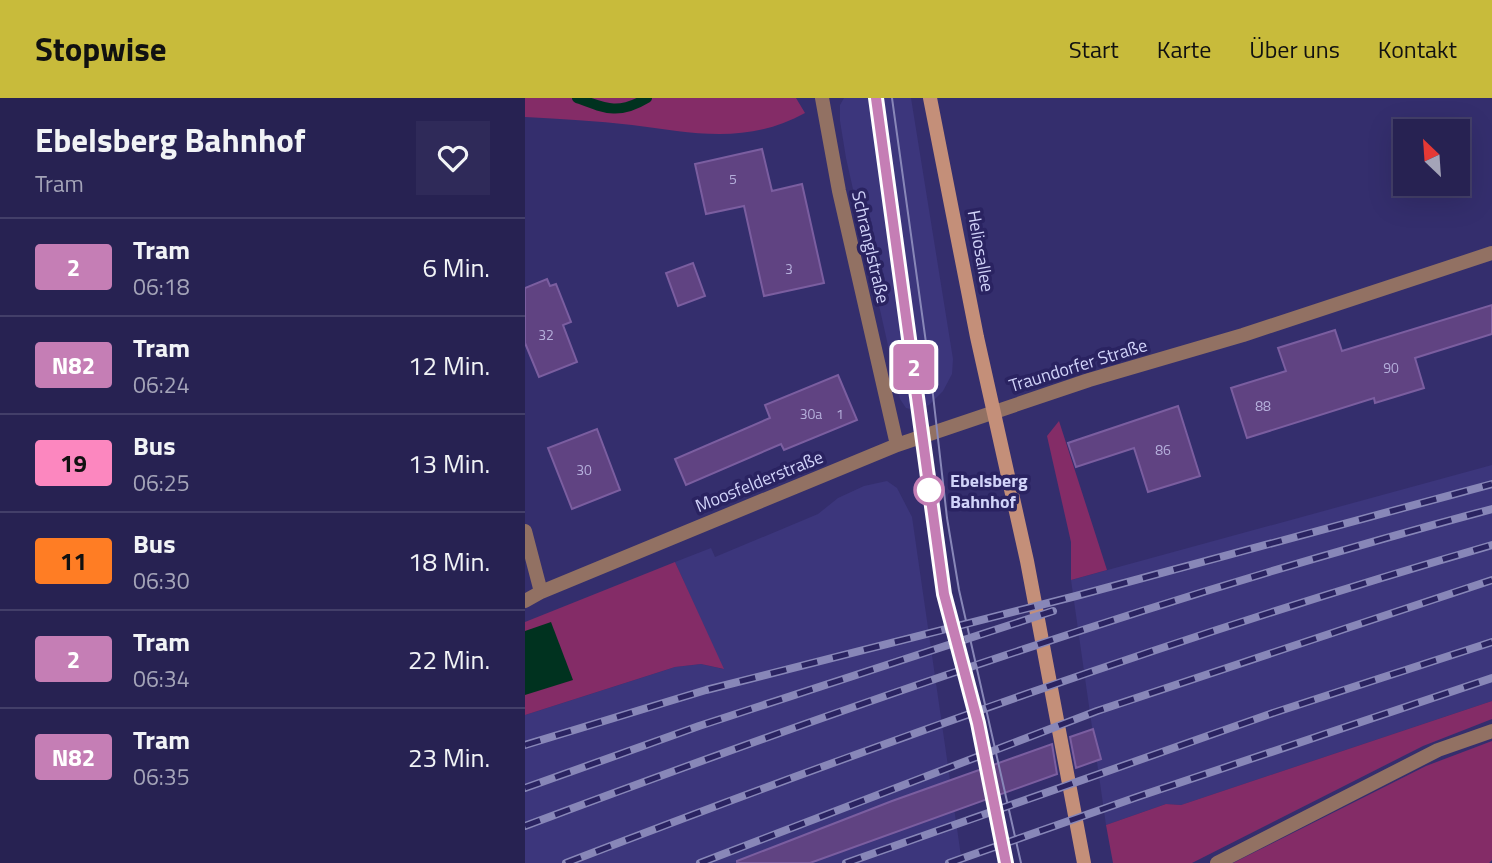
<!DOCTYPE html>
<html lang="de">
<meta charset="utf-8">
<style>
body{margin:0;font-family:"Titillium Web",sans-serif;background:#2f2a59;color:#f1f3f6;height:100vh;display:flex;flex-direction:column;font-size:26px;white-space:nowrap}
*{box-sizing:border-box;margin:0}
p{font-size:23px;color:#a4a4b8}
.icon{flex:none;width:38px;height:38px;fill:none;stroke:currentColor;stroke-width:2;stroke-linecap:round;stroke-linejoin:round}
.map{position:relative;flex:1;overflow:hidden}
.drawer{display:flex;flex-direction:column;background:#272252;width:525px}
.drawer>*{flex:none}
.badge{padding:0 14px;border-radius:5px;font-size:24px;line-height:46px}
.needle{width:46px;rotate:335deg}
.controls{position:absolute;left:868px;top:21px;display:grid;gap:14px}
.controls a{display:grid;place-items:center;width:77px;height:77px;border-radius:0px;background:#272252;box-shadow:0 7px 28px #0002,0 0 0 2px #433f69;font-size:35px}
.map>.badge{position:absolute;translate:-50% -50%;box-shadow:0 0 0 4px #fff}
.round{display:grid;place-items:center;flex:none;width:74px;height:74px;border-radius:0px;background:#2f2a59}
.overview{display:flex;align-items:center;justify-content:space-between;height:119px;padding:0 35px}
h1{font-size:33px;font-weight:700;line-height:52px}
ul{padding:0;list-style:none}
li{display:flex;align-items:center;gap:21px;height:98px;padding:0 35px;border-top:2px solid #433f69}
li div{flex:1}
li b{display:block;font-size:26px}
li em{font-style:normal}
li .badge{min-width:77px;font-weight:700;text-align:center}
header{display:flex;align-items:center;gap:42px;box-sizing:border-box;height:98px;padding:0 35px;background:#c8bb3b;color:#111}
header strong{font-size:33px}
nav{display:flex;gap:38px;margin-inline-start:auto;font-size:24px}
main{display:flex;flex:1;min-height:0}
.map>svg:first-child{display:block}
.built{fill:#3c367c}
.green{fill:#842c67}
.water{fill:#00321f}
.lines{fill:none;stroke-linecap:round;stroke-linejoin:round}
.stream{stroke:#00321f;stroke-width:10}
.building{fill:#604382;stroke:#7b5ea0;stroke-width:2}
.street{stroke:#927163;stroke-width:14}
.secondary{stroke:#c48f79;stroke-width:14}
.tram{stroke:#8887b8;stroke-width:2}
.rail-casing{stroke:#8887b8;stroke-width:8}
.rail{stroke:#2a2361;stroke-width:5;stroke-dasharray:16;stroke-linecap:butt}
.line-casing{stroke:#fff;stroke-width:16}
.line{stroke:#c57eb5;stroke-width:10}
.stop-dot{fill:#fff;stroke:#c57eb5;stroke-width:3.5}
.labels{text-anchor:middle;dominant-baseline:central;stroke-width:7;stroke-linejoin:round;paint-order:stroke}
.number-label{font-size:14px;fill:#b5afdb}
.street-label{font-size:18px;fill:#d1d3f9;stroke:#2a2361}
.stop-label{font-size:18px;font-weight:bold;fill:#d1d3f9;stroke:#2a2361;text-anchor:start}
</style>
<header>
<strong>Stopwise</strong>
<nav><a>Start</a><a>Karte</a><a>Über uns</a><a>Kontakt</a></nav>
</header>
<main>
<section class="drawer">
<div class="overview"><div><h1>Ebelsberg Bahnhof</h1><p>Tram</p></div><a class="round"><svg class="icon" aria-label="heart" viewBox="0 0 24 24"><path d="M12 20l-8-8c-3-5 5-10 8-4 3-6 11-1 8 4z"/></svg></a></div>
<ul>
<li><span class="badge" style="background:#c57eb5;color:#fff">2</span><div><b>Tram</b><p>06:18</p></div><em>6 Min.</em></li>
<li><span class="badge" style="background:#c57eb5;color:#fff">N82</span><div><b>Tram</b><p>06:24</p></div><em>12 Min.</em></li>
<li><span class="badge" style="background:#fc87bf;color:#111">19</span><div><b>Bus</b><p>06:25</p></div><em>13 Min.</em></li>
<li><span class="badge" style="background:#ff7d24;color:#111">11</span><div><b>Bus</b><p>06:30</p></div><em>18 Min.</em></li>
<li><span class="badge" style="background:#c57eb5;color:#fff">2</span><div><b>Tram</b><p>06:34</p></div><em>22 Min.</em></li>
<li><span class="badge" style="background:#c57eb5;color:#fff">N82</span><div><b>Tram</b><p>06:35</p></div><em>23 Min.</em></li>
</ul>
</section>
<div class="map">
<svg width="967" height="765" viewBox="0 0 967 765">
<rect width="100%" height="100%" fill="#342e6d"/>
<path class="built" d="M 319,0 L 386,0 L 428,261 L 427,276 L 418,293 L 404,307 L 390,312 L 381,310 L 375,301 L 321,60 L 315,23 L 315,7 Z
M 967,367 L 967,603 L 656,707 L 641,706 L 581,727 L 546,482 Z
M 362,383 L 372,390 L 387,419 L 437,765 L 0,765 L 0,617 L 150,569 L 176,566 L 198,571 L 150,464 L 186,450 L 190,459 L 293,416 L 313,400 L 339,388 Z"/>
<path class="green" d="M 0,0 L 271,0 L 280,15 C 222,47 168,35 107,27 C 72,23 36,21 0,19 Z
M 534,323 L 582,472 L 546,482 L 546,444 L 522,338 Z
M 150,464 L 199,571 L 176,566 L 150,569 L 0,617 L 0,524 Z
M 967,603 L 967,621 L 898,648 L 667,765 L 588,765 L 581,727 L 641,706 L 656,707 Z
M 967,643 L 967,762 L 964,765 L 708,765 L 901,668 Z"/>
<path class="water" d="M 26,524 L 48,582 L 0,597 L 0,533 Z"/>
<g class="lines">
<path class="stream" d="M 52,0 C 81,11 94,17 122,0"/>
</g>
<path class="building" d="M 237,51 L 247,93 L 277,86 L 299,185 L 239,198 L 219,108 L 181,116 L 170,66 Z
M 168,165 L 180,198 L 153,208 L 141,175 Z
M 22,181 L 25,188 L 31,186 L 46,224 L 38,227 L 52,264 L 14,279 L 0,245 L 0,190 Z
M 967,207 L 967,236 L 890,260 L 899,290 L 850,305 L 849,300 L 722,340 L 706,290 L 761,273 L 753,250 L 810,232 L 817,253 Z
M 313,277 L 332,322 L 259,352 L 256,346 L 161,387 L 150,361 L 245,320 L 240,307 Z
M 653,308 L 675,378 L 623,394 L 609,350 L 551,369 L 543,345 Z
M 72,331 L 95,392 L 47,411 L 23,350 Z
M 568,631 L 576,661 L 551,670 L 545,639 Z
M 527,646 L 532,676 L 285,765 L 212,765 L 212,763 L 367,703 Z"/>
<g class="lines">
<path class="street" d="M 297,0 L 314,93 L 372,347
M 0,433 L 16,494
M 0,503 L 16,494 L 372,347 L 564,282 L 718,237 L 967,155
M 692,765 L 913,652 L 967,633"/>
<path class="secondary" d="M 405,0 L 452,239 L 502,463 L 559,765"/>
<path class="tram" d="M 351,0 L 419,496 L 453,625 L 481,765
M 367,0 L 407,288 L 422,420 L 434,492 L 496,765"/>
<defs>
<path id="rail" d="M 0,647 L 181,592 L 551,498 L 967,386
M 0,690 L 174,628 L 528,513
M 0,728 C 318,609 639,498 967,411
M 41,765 C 346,648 653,538 967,447
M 175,765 L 572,613 L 967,482
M 321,765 L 748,615 L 967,544
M 424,765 L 612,699 L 967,580"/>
</defs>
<use href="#rail" class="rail-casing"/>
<use href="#rail" class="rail"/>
</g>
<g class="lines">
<defs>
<path id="line" d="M 351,0 L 419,496 L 453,625 L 481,765"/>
</defs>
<use href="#line" class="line-casing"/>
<use href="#line" class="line"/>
</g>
<circle class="stop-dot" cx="404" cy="392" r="14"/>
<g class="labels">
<g class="number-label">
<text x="208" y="80">5</text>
<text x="264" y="170">3</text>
<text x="21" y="236">32</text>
<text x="866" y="269">90</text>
<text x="738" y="307">88</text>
<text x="286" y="315">30a</text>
<text x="315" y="315">1</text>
<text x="638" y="351">86</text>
<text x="59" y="371">30</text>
</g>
<g class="street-label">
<text transform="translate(346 149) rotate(77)">Schranglstraße</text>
<text transform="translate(456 153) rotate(80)">Heliosallee</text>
<text transform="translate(553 267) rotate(-17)">Traundorfer Straße</text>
<text transform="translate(234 383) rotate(-22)">Moosfelderstraße</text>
</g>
<g class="stop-label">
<text x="425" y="382">Ebelsberg<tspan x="425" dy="21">Bahnhof</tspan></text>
</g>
</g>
</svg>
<div class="controls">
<a><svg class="needle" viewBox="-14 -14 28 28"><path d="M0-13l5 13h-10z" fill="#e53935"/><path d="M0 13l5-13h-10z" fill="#a4a4b8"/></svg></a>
</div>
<b class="badge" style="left:389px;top:269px;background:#c57eb5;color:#fff">2</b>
</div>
</main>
